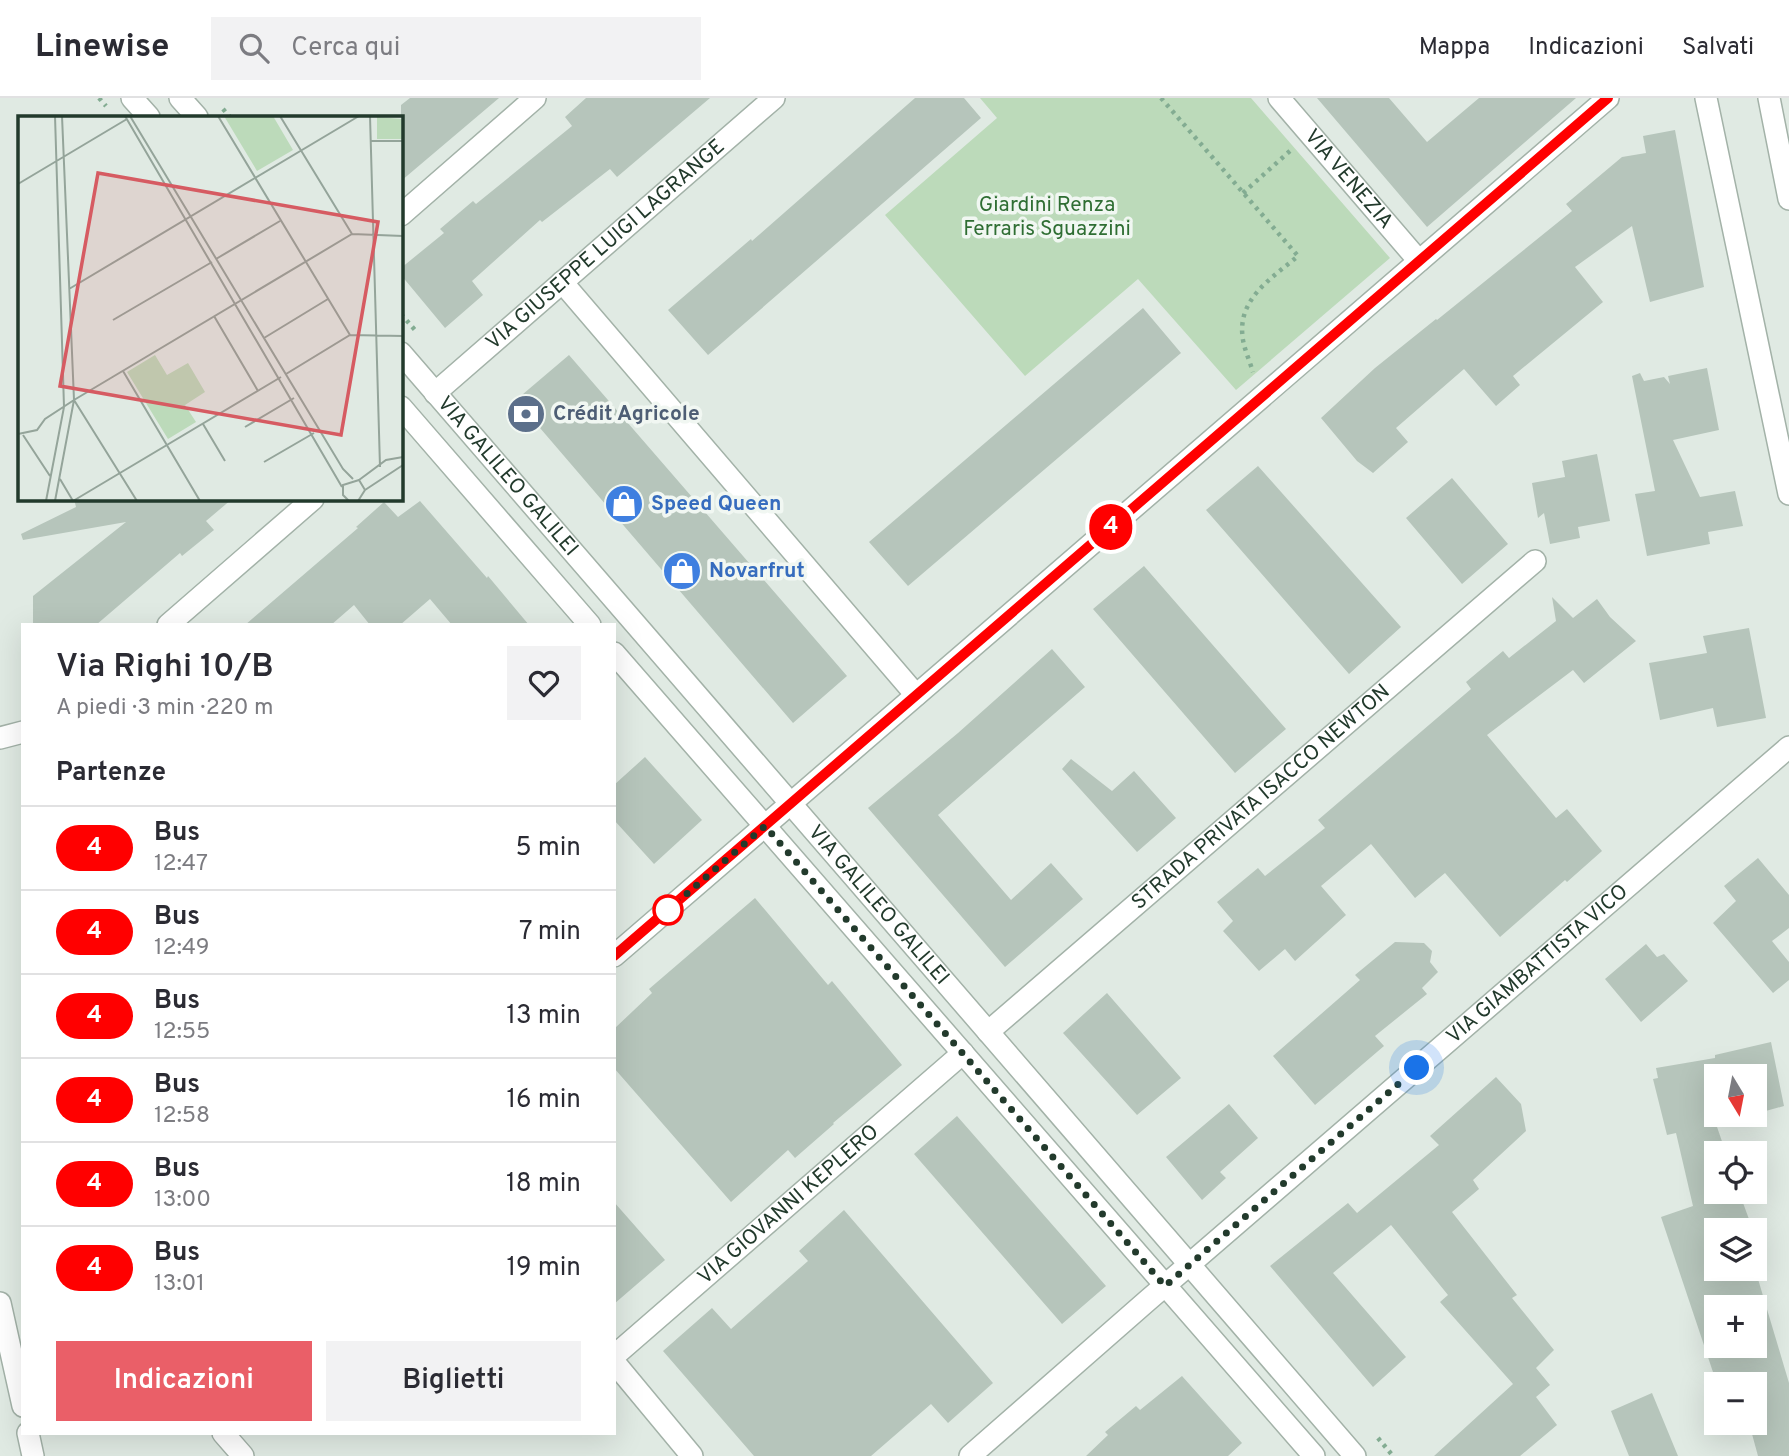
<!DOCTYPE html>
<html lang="it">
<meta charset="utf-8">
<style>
body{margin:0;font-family:Overpass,sans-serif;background:#f2f2f3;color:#2b2b33;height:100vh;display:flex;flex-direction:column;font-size:26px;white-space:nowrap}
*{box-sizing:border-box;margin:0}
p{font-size:23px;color:#7c7c81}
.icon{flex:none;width:38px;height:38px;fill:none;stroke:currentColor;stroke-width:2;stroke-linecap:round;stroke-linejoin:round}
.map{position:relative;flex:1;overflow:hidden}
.side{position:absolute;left:21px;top:525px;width:595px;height:812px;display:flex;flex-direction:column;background:#fff;border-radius:0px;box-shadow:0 7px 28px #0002}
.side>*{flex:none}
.badge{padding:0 14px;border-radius:23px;font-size:24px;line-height:46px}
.needle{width:46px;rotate:170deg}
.buttons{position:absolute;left:1704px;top:966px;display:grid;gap:14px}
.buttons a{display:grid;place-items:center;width:63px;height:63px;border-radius:0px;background:#fff;box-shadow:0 7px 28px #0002;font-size:35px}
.you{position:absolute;width:35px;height:35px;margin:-18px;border:5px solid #fff;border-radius:50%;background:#1a73e8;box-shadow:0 0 0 10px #1a73e833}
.map>.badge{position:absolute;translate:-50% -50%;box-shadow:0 0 0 4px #fff}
h2{padding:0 35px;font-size:26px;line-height:63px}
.round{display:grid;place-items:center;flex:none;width:74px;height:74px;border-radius:0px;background:#f2f2f3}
.head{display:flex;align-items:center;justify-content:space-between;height:119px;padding:0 35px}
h1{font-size:33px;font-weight:600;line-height:52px}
.button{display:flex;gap:14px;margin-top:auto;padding:14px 35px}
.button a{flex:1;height:80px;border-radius:0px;background:#ea5f68;color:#fff;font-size:28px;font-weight:600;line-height:80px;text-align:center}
.button a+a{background:#f2f2f3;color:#2b2b33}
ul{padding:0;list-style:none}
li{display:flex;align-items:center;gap:21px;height:84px;padding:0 35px;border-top:2px solid #e1e1e2}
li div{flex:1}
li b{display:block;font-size:26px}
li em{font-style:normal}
li .badge{min-width:77px;font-weight:700;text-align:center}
header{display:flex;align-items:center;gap:42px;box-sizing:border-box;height:98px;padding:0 35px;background:#fff;border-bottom:2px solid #e1e1e2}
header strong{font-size:33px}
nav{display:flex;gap:38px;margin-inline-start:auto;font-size:24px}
.search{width:490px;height:63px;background:#f2f2f3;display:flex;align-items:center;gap:18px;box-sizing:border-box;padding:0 24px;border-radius:0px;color:#7c7c81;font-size:26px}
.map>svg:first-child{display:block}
.green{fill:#bcdaba}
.building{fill:#b6c5bb;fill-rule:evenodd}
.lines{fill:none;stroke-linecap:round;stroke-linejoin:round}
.minor-casing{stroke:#a3b2a8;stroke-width:24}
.path{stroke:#83ac92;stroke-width:4.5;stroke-dasharray:3.5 5;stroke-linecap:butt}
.minor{stroke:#fff;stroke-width:21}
.line-casing{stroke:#fff;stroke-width:16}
.line{stroke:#f00;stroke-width:10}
.walk{stroke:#223a2c;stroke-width:7;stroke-dasharray:0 12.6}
.stop-dot{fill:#fff;stroke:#f00;stroke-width:3.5}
.labels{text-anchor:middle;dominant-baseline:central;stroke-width:7;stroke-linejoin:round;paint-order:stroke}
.street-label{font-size:21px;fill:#223a2c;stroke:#f1f7f2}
.park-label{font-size:21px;fill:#2f6e33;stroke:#f1f7f2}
.service-label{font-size:21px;font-weight:bold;fill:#4e5e75;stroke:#f1f7f2;text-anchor:start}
.shop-label{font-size:21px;font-weight:bold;fill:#366cbe;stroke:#f1f7f2;text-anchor:start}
.inset-road{fill:none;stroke:#94a49a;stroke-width:2}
.view{fill:#d65b62;fill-opacity:0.15;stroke:#d65b62;stroke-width:3.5}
.inset-edge{fill:none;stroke:#223a2c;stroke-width:3.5}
</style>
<header>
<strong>Linewise</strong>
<div class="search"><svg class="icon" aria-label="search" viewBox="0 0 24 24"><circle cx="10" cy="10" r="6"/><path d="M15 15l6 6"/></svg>Cerca qui</div>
<nav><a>Mappa</a><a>Indicazioni</a><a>Salvati</a></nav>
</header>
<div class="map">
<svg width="1789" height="1358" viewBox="0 0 1789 1358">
<rect width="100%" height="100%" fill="#e0eae3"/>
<path class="green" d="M 980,0 L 1251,0 L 1390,160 L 1236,292 L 1138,181 L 1025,278 L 885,117 L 997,20 Z"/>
<path class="building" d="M 410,0 L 499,0 L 401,83 L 401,7 Z
M 586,0 L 710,0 L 617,79 L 610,71 L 542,124 L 540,122 L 472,183 L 483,197 L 445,230 L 401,177 L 401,170 L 444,135 L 440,131 L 473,103 L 476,106 L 572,28 L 565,19 Z
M 915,0 L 964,0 L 981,20 L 708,257 L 668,212 L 751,141 L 752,143 Z
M 1317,0 L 1389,0 L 1427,44 L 1479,0 L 1576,0 L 1427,129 Z
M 1675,32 L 1704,189 L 1650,204 L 1632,128 L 1575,169 L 1603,204 L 1513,278 L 1520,287 L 1496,308 L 1464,271 L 1396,330 L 1408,344 L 1373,375 L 1357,363 L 1321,320 L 1375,270 L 1436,221 L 1437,222 L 1572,113 L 1566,106 L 1622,59 L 1646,55 L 1643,38 Z
M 1143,210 L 1181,255 L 908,488 L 869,444 Z
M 569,257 L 847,578 L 793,625 L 516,302 Z
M 1707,270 L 1719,332 L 1673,342 L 1700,399 L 1735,393 L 1743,428 L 1708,434 L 1710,446 L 1647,458 L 1635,396 L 1655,393 L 1632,278 L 1640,275 L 1644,283 L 1664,279 L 1670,286 L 1668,278 Z
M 1597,356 L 1610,423 L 1578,429 L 1580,440 L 1550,446 L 1544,415 L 1538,420 L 1532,385 L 1565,379 L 1562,363 Z
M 1258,368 L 1401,529 L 1349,576 L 1206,412 Z
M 1452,380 L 1508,446 L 1462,486 L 1406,420 Z
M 74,401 L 232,401 L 206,423 L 214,432 L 182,458 L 180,455 L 96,527 L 33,527 L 33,498 L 126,424 L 23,442 L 21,436 L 76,409 Z
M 420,403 L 487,480 L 488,478 L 529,527 L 452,527 L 430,501 L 400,527 L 370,527 L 354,507 L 331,527 L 245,527 L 358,430 L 356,429 L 384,404 L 398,419 Z
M 1144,468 L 1286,631 L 1235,675 L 1093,511 Z
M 1552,499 L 1573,520 L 1597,501 L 1610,519 L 1636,543 L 1584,585 L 1573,572 L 1487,637 L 1556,720 L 1567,711 L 1602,753 L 1567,784 L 1565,782 L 1500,839 L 1445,775 L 1415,800 L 1371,746 L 1321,788 L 1346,817 L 1295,863 L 1285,851 L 1259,873 L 1223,833 L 1233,823 L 1217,804 L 1258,770 L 1265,778 L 1325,730 L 1318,722 L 1471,591 L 1466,584 L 1503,553 L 1509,560 L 1556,523 Z
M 1749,530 L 1766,620 L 1717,629 L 1713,610 L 1660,622 L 1649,565 L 1707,555 L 1703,538 Z
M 1052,551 L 1085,589 L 938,717 L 1011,802 L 1051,765 L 1083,801 L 1005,869 L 868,710 L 958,635 Z
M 645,659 L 702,722 L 654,766 L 614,722 L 614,687 Z
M 1071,661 L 1112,693 L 1134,673 L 1176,720 L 1137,754 L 1062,671 Z
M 1758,760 L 1789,797 L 1789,830 L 1772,843 L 1789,864 L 1789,882 L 1773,895 L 1713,825 L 1736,803 L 1724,788 Z
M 755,800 L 828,887 L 832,883 L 902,967 L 833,1025 L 834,1026 L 795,1060 L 788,1052 L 731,1104 L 614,970 L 614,931 L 652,895 L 649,891 Z
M 1395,844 L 1424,845 L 1432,853 L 1430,864 L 1438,874 L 1422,890 L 1427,896 L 1375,938 L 1384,948 L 1315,1007 L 1273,958 L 1360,882 L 1355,877 Z
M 1646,846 L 1657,859 L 1664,856 L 1688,883 L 1641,924 L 1605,881 Z
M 1107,895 L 1181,980 L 1137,1017 L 1063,935 Z
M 1771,944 L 1784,1008 L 1755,1016 L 1755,978 L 1717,978 L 1717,1017 L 1751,1017 L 1716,1026 L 1726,1055 L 1717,1055 L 1717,1094 L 1739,1094 L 1753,1132 L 1717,1132 L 1717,1171 L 1755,1171 L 1789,1285 L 1789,1358 L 1758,1358 L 1749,1325 L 1755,1325 L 1755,1286 L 1717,1286 L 1661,1119 L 1693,1108 L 1676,1035 L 1667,1037 L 1653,981 L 1658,980 L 1656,970 L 1715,960 L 1715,957 ZM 1717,1209 L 1755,1209 L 1755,1248 L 1717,1248 Z
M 1496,979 L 1521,1006 L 1526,1033 L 1473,1082 L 1479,1091 L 1452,1114 L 1517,1197 L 1512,1200 L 1554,1252 L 1536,1270 L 1550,1287 L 1536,1299 L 1557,1327 L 1520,1358 L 1434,1358 L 1513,1286 L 1440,1204 L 1448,1197 L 1391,1127 L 1333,1175 L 1406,1259 L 1373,1289 L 1270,1168 L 1348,1105 L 1357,1115 L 1439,1047 L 1430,1038 Z
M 1229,1006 L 1258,1040 L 1220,1074 L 1226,1080 L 1202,1102 L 1166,1059 Z
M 957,1018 L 1106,1188 L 1062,1226 L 914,1056 Z
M 614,1104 L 665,1162 L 614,1206 Z
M 844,1112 L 993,1285 L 948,1325 L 931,1306 L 871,1358 L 754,1358 L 663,1253 L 712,1210 L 731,1231 L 808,1163 L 799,1153 Z
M 1182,1278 L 1242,1345 L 1228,1358 L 1086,1358 L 1108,1337 L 1105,1334 L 1136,1308 L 1140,1312 Z
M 1652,1295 L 1678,1358 L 1629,1358 L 1611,1313 Z"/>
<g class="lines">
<defs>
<g id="minor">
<path d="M 132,0 L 149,19"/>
<path d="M 180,0 L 197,19"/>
<path id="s1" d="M 1279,0 L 1419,163"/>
<path d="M 1706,0 L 1789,396"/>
<path d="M 1769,0 L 1789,101"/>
<path d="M 401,117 L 535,0"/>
<path d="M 562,184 L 916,597"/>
<path id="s2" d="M 401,255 L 1355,1358"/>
<path id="s3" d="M 435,295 L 774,0"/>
<path d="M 401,309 L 590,527"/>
<path d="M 168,527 L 313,401"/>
<path d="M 614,555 L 1314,1358"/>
<path d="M 0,640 L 23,634"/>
<path d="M 614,858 L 1608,0"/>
<path id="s4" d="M 988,934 L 1535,463"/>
<path d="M 0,1205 L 23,1308"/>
<path id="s5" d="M 614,1258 L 963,955"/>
<path d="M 614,1264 L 692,1358"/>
<path d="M 28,1335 L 33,1358"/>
<path d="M 223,1335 L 243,1358"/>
<path id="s6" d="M 970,1358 L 1147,1203 L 1789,649"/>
</g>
</defs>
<use href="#minor" class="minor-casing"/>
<path class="path" d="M 99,0 L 106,8
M 1161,0 L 1298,158 C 1271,181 1236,201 1243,242 C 1245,253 1250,264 1253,274
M 223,11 L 230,19
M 1243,95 L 1291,52
M 401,216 L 415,232
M 1378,1340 L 1393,1358"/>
<use href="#minor" class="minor"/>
</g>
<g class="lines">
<defs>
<path id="line" d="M 614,858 L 1608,0"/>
</defs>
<use href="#line" class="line-casing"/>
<use href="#line" class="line"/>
<path class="walk" d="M 668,812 L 765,728 L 1165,1188 L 1417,970"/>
</g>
<defs>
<symbol id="bank-disc" viewBox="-11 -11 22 22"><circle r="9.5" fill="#5c6f8a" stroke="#f1f7f2"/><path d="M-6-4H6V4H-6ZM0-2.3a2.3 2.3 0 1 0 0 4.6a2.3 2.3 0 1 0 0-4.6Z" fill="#fff"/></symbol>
<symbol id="shop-disc" viewBox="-11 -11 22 22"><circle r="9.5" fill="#3f7fe0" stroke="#f1f7f2"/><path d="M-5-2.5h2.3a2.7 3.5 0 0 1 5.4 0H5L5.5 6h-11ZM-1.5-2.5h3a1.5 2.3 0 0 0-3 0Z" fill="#fff"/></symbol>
</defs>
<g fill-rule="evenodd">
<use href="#bank-disc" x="504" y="294" width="44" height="44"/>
<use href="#shop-disc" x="602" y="384" width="44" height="44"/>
<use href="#shop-disc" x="660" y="451" width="44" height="44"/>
</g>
<circle class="stop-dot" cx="668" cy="812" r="14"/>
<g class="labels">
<g class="street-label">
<text stroke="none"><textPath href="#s1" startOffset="107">VIA VENEZIA</textPath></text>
<text stroke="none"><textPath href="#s3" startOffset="226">VIA GIUSEPPE LUIGI LAGRANGE</textPath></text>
<text stroke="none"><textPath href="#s2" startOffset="163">VIA GALILEO GALILEI</textPath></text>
<text stroke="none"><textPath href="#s4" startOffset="360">STRADA PRIVATA ISACCO NEWTON</textPath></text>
<text stroke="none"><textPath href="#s2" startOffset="730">VIA GALILEO GALILEI</textPath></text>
<text stroke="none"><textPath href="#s6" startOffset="751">VIA GIAMBATTISTA VICO</textPath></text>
<text stroke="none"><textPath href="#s5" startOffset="231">VIA GIOVANNI KEPLERO</textPath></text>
</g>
<g class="park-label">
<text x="1047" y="107">Giardini Renza<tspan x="1047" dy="24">Ferraris Sguazzini</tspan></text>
</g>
<g class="service-label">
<text x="553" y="316">Crédit Agricole</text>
</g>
<g class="shop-label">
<text x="651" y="406">Speed Queen</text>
<text x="709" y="473">Novarfrut</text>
</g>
</g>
<g transform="translate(18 18)">
<rect width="385" height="385" fill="#e0eae3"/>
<path d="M 206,0 L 255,0 L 275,34 L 239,55 ZM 359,1 L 385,3 L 385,23 L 359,23 ZM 137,239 L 149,259 L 170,247 L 187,276 L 167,289 L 178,306 L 150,323 L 109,256 Z" fill="#bcdaba"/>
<path class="inset-road" d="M 107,0 L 324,371M 112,0 L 325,353 L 335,363M 200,0 L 332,219M 262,0 L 334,118M 352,0 L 362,351M 353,25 L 385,25M 0,68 L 109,3M 198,143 L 262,105M 51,173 L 341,0M 196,200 L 240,275M 95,204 L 194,146M 246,222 L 310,183M 105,255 L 182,385M 268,258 L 332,219 L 385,220M 56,284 L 119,385M 185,308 L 207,345M 227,311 L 276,282M 0,318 L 19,314 L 27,303 L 56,284 L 334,118 L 385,120M 5,319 L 32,360M 246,346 L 296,317M 42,363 L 55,385 L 263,261M 341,364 L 368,344 L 385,341M 347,374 L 385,349M 28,385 L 46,291 L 37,0M 37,385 L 56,284 L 44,0M 331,385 L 325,379 L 325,369 L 341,364M 340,385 L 347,374 L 341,364"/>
<path class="view" d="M 80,57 L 360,106 L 323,319 L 42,270 Z"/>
<rect width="385" height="385" class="inset-edge"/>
</g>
</svg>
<div class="buttons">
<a><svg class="needle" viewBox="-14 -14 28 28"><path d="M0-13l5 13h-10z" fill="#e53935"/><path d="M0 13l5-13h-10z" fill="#7c7c81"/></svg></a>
<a><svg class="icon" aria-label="locate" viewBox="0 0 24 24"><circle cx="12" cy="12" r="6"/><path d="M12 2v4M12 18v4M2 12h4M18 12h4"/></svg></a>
<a><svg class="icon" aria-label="layers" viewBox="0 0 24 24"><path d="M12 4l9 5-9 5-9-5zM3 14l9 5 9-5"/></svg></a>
<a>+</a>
<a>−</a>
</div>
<div class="you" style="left:1417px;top:970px"></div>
<b class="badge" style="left:1111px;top:429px;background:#f00;color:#fff">4</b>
<section class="side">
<div class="head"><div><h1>Via Righi 10/B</h1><p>A piedi · 3 min · 220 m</p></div><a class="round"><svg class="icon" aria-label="heart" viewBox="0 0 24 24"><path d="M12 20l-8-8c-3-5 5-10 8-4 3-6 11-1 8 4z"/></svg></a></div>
<h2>Partenze</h2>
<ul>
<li><span class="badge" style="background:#f00;color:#fff">4</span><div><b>Bus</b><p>12:47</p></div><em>5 min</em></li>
<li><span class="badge" style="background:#f00;color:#fff">4</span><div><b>Bus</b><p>12:49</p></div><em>7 min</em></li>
<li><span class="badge" style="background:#f00;color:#fff">4</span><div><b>Bus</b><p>12:55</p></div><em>13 min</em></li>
<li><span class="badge" style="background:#f00;color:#fff">4</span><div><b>Bus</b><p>12:58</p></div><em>16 min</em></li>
<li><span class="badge" style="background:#f00;color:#fff">4</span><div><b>Bus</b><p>13:00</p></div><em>18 min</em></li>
<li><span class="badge" style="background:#f00;color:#fff">4</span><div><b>Bus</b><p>13:01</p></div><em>19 min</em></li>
</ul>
<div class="button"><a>Indicazioni</a><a>Biglietti</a></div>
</section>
</div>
